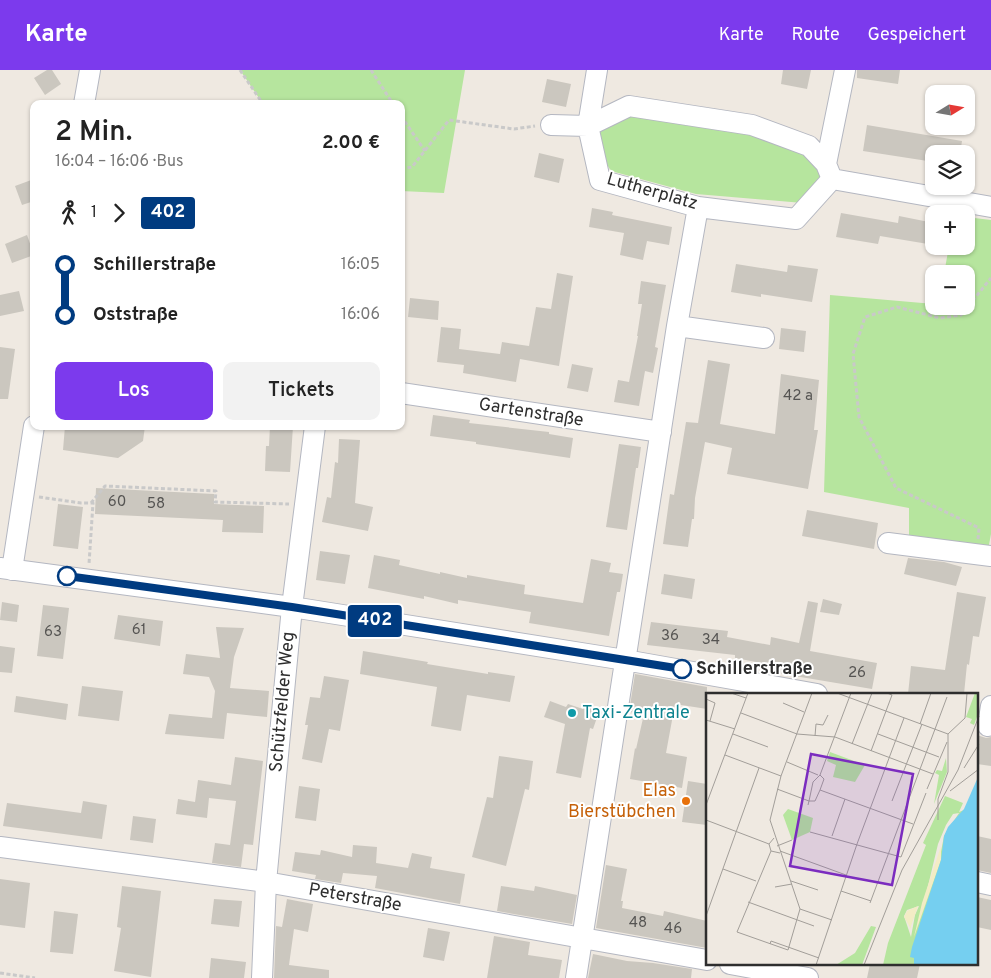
<!DOCTYPE html>
<html lang="de">
<meta charset="utf-8">
<style>
body{margin:0;font-family:Overpass,sans-serif;background:#f2f2f2;color:#222;height:100vh;display:flex;flex-direction:column;font-size:19px;white-space:nowrap}
*{box-sizing:border-box;margin:0}
p{font-size:16px;color:#767676}
.icon{flex:none;width:28px;height:28px;fill:none;stroke:currentColor;stroke-width:2;stroke-linecap:round;stroke-linejoin:round}
.map{position:relative;flex:1;overflow:hidden}
.details{position:absolute;left:30px;top:30px;width:375px;height:330px;display:flex;flex-direction:column;background:#fff;border-radius:10px;box-shadow:0 1px 4px #0004}
.details>*{flex:none}
.badge{padding:0 10px;border-radius:4px;font-size:18px;line-height:32px}
.needle{width:32px;rotate:79deg}
.controls{position:absolute;left:925px;top:15px;display:grid;gap:10px}
.controls a{display:grid;place-items:center;width:50px;height:50px;border-radius:10px;background:#fff;box-shadow:0 1px 4px #0004;font-size:25px}
.map>.badge{position:absolute;translate:-50% -50%;box-shadow:0 0 0 2px #fff}
.legs{display:flex;align-items:center;gap:8px;height:55px;padding:0 25px;font-size:16px}
.legs p{margin-inline-start:auto}
.headline{display:flex;align-items:center;justify-content:space-between;height:85px;padding:0 25px}
h1{font-size:28px;font-weight:600;line-height:38px}
.action{display:flex;gap:10px;margin-top:auto;padding:10px 25px}
.action a{flex:1;height:58px;border-radius:10px;background:#7c3aed;color:#fff;font-size:20px;font-weight:600;line-height:58px;text-align:center}
.action a+a{background:#f2f2f2;color:#222}
ul{padding:0 25px;list-style:none}
li{display:flex;align-items:center;gap:18px;height:50px;font-size:19px}
li i{display:grid;place-items:center;width:8px;height:100%;margin:0 6px;background:currentColor}
li i::after{content:'';width:12px;height:12px;margin:-6px;border:4px solid;border-radius:50%;background:#fff}
li p{margin-inline-start:auto}
li:first-child i{background:linear-gradient(#0000 50%,currentColor 0)}
li:last-child i{background:linear-gradient(currentColor 50%,#0000 0)}
header{display:flex;align-items:center;gap:30px;box-sizing:border-box;height:70px;padding:0 25px;background:#7c3aed;color:#fff}
header strong{font-size:24px}
nav{display:flex;gap:28px;margin-inline-start:auto;font-size:18px}
.map>svg:first-child{display:block}
.green{fill:#b6e59e}
.building{fill:#cbc7bf}
.lines{fill:none;stroke-linecap:round;stroke-linejoin:round}
.minor-casing{stroke:#b4b7c1;stroke-width:22}
.path{stroke:#c9c9c9;stroke-width:3;stroke-dasharray:4 2.5;stroke-linecap:butt}
.minor{stroke:#fff;stroke-width:20}
.line-1-casing{stroke:#fff;stroke-width:11}
.line-1{stroke:#003b80;stroke-width:8}
.stop-1-dot{fill:#fff;stroke:#003b80;stroke-width:2.5}
.culture-dot{fill:#0f9aa8;stroke:#fff;stroke-width:2}
.food-dot{fill:#e8710a;stroke:#fff;stroke-width:2}
.labels{text-anchor:middle;dominant-baseline:central;stroke-width:4;stroke-linejoin:round;paint-order:stroke}
.number-label{font-size:15px;fill:#555452}
.street-label{font-size:18px;fill:#2e2e2e;stroke:#fff}
.stop-label{font-size:18px;font-weight:bold;fill:#2e2e2e;stroke:#fff;text-anchor:start}
.culture-label{font-size:18px;fill:#0d838f;stroke:#fff;text-anchor:start}
.food-label{font-size:18px;fill:#c56008;stroke:#fff;text-anchor:end}
.inset-road{fill:none;stroke:#a29e99;stroke-width:1}
.view{fill:#7b2cbf;fill-opacity:0.15;stroke:#7b2cbf;stroke-width:2.5}
.inset-edge{fill:none;stroke:#2e2e2e;stroke-width:2.5}
</style>
<header>
<strong>Karte</strong>
<nav><a>Karte</a><a>Route</a><a>Gespeichert</a></nav>
</header>
<div class="map">
<svg width="991" height="908" viewBox="0 0 991 908">
<rect width="100%" height="100%" fill="#efe9e1"/>
<path class="green" d="M 240,0 L 465,0 L 444,123 L 401,121 L 401,34 L 263,34 Z
M 632,38 L 752,58 L 820,92 L 828,108 L 803,133 L 696,124 L 611,101 L 598,80 L 598,55 Z
M 966,147 L 991,150 L 991,464 L 988,480 L 909,473 L 909,438 L 824,422 L 830,225 L 934,234 L 934,236 L 966,236 L 966,204 L 944,204 L 949,176 L 966,176 Z"/>
<path class="building" d="M 47,0 L 52,0 L 61,14 L 45,25 L 34,8 Z
M 783,0 L 811,0 L 807,19 L 781,14 Z
M 857,0 L 900,0 L 898,14 L 857,8 Z
M 547,9 L 571,14 L 566,37 L 542,32 Z
M 867,55 L 962,71 L 960,84 L 934,84 L 934,92 L 863,81 Z
M 539,83 L 564,89 L 559,113 L 534,107 Z
M 34,109 L 34,131 L 22,135 L 15,116 Z
M 592,138 L 613,142 L 612,145 L 672,157 L 669,175 L 647,171 L 643,190 L 620,185 L 624,163 L 589,157 Z
M 841,143 L 898,153 L 899,146 L 934,153 L 934,175 L 880,166 L 878,174 L 836,167 Z
M 27,165 L 34,185 L 12,193 L 5,174 Z
M 736,194 L 787,202 L 788,195 L 818,199 L 812,232 L 761,224 L 761,227 L 731,222 Z
M 557,203 L 573,206 L 559,296 L 520,289 L 516,312 L 463,303 L 464,295 L 437,292 L 441,257 L 461,259 L 459,279 L 500,284 L 502,272 L 529,276 L 536,237 L 551,239 Z
M 641,211 L 666,215 L 655,277 L 658,278 L 653,303 L 645,301 L 639,336 L 614,332 L 618,310 L 629,312 L 638,266 L 637,266 L 642,234 L 638,234 Z
M 19,221 L 24,241 L 0,246 L 0,225 Z
M 410,228 L 439,231 L 438,250 L 408,247 Z
M 781,258 L 806,261 L 804,282 L 779,279 Z
M 0,277 L 15,279 L 8,329 L 0,329 Z
M 708,290 L 730,294 L 720,354 L 775,364 L 781,304 L 819,310 L 814,360 L 818,360 L 808,419 L 727,404 L 732,378 L 705,372 L 695,428 L 694,449 L 692,449 L 688,477 L 663,474 L 670,424 L 674,425 L 686,352 L 698,353 Z
M 572,294 L 593,298 L 588,322 L 567,318 Z
M 433,345 L 470,350 L 469,353 L 549,362 L 549,364 L 573,368 L 570,388 L 476,374 L 476,372 L 430,366 Z
M 65,356 L 86,356 L 105,359 L 109,356 L 145,356 L 143,371 L 118,388 L 63,380 Z
M 270,356 L 293,356 L 290,402 L 265,401 L 266,376 L 269,376 Z
M 339,369 L 360,370 L 355,433 L 373,437 L 368,461 L 322,452 L 327,427 L 331,428 L 335,392 L 338,393 Z
M 619,374 L 641,377 L 638,398 L 636,398 L 627,460 L 606,457 Z
M 96,418 L 214,424 L 214,434 L 264,436 L 263,463 L 222,462 L 223,450 L 95,444 Z
M 58,434 L 83,437 L 78,479 L 53,476 Z
M 807,440 L 878,453 L 874,479 L 802,466 Z
M 320,481 L 350,485 L 345,514 L 316,510 Z
M 374,485 L 400,490 L 399,495 L 440,504 L 440,502 L 467,508 L 467,505 L 525,515 L 524,524 L 583,533 L 591,489 L 611,493 L 609,502 L 623,504 L 620,522 L 617,522 L 609,566 L 529,553 L 531,542 L 458,530 L 458,534 L 424,526 L 424,529 L 368,518 Z
M 908,488 L 944,492 L 962,497 L 956,516 L 904,504 Z
M 664,504 L 695,509 L 692,529 L 661,524 Z
M 957,522 L 986,527 L 979,567 L 973,566 L 969,595 L 967,594 L 964,624 L 908,624 L 911,596 L 945,600 Z
M 823,529 L 842,534 L 839,545 L 820,542 Z
M 808,531 L 818,533 L 810,581 L 877,593 L 872,619 L 765,601 L 766,594 L 735,588 L 735,585 L 647,575 L 651,552 L 728,561 L 727,567 L 770,575 L 771,567 L 799,573 Z
M 2,532 L 19,535 L 17,552 L 0,550 Z
M 43,535 L 69,538 L 63,589 L 37,586 Z
M 118,545 L 163,551 L 160,576 L 114,569 Z
M 216,557 L 244,558 L 234,587 L 230,618 L 269,621 L 267,647 L 227,643 L 224,669 L 165,664 L 169,644 L 212,648 L 215,621 L 209,607 L 183,604 L 186,584 L 220,588 Z
M 0,576 L 15,578 L 12,603 L 0,602 Z
M 363,581 L 428,592 L 427,594 L 488,604 L 488,602 L 515,606 L 510,632 L 467,625 L 461,661 L 431,656 L 437,617 L 360,604 Z
M 635,604 L 707,617 L 707,639 L 675,634 L 666,683 L 687,687 L 682,718 L 630,709 L 635,678 L 636,679 L 644,644 L 629,642 Z
M 324,606 L 349,610 L 340,661 L 329,659 L 322,693 L 302,689 L 308,655 L 305,655 L 310,627 L 320,628 Z
M 82,616 L 123,621 L 119,651 L 78,646 Z
M 16,626 L 68,634 L 66,650 L 14,642 Z
M 550,631 L 566,637 L 568,634 L 583,639 L 585,633 L 600,639 L 593,659 L 590,658 L 581,708 L 556,703 L 565,654 L 544,647 Z
M 977,665 L 986,668 L 991,667 L 991,696 L 977,694 Z
M 499,686 L 533,691 L 529,720 L 525,719 L 506,796 L 472,787 L 487,727 L 493,728 Z
M 235,687 L 263,691 L 253,775 L 244,774 L 241,797 L 212,793 L 215,773 L 230,775 L 236,731 L 209,728 L 207,748 L 176,744 L 178,729 L 195,732 L 198,710 L 231,715 Z
M 688,711 L 707,714 L 707,755 L 682,752 Z
M 299,716 L 320,719 L 316,751 L 295,748 Z
M 83,731 L 107,735 L 102,769 L 3,756 L 7,733 L 81,743 Z
M 133,746 L 156,749 L 153,773 L 130,770 Z
M 977,766 L 991,769 L 991,803 L 977,800 Z
M 353,775 L 377,777 L 376,793 L 408,798 L 412,783 L 432,787 L 430,798 L 465,804 L 460,834 L 375,818 L 377,806 L 343,803 L 341,813 L 315,809 L 316,805 L 292,801 L 295,782 L 320,785 L 321,780 L 352,787 Z
M 606,795 L 627,799 L 621,831 L 623,831 L 622,838 L 663,846 L 664,841 L 707,851 L 707,878 L 596,858 Z
M 0,809 L 30,813 L 25,858 L 0,855 Z
M 122,816 L 161,821 L 151,907 L 114,901 L 121,858 L 117,857 Z
M 501,816 L 534,821 L 535,816 L 577,825 L 572,854 L 497,841 Z
M 977,827 L 991,830 L 991,860 L 977,857 Z
M 214,829 L 242,831 L 239,857 L 211,854 Z
M 287,829 L 313,834 L 308,862 L 294,859 L 289,895 L 329,900 L 329,908 L 274,908 L 276,856 L 282,857 Z
M 54,841 L 78,844 L 73,884 L 50,882 Z
M 428,858 L 450,862 L 444,891 L 423,887 Z
M 494,866 L 530,872 L 528,885 L 562,890 L 559,908 L 487,908 Z
M 593,884 L 627,891 L 653,893 L 692,899 L 691,908 L 588,908 Z
M 211,888 L 246,892 L 244,908 L 209,908 Z
M 870,894 L 920,894 L 917,908 L 867,908 Z"/>
<g class="lines">
<defs>
<path id="minor" d="M 84,34 L 90,0
M 629,36 L 752,55 L 809,76 L 826,94 L 832,109 L 796,149 L 698,137 L 600,110 L 588,56 Z
M 551,55 L 588,56 L 597,0
M 826,94 L 845,0
M 832,109 L 991,137
M 677,256 L 764,268
M 401,323 L 661,362
M 888,473 L 991,486
M 0,498 L 292,537 L 625,590 L 817,624
M 12,500 L 34,356
M 988,656 L 991,636
M 0,777 L 266,812 L 707,890
M 977,812 L 991,815
M 730,894 L 808,908
M 262,908 L 266,812 L 292,537 L 315,356
M 576,908 L 677,256 L 698,137"/>
</defs>
<use href="#minor" class="minor-casing"/>
<path class="path" d="M 240,0 L 263,34
M 371,0 L 393,34
M 401,46 L 425,81
M 401,99 L 412,97 L 449,50 L 514,59 L 535,56
M 39,427 L 81,433 L 93,433 L 89,494
M 91,433 L 105,416 L 216,421 L 215,432 L 289,434
M 978,469 L 979,458 L 896,418 L 859,347 L 853,284 L 865,247 L 897,237 L 940,248 L 961,245 L 991,208
M 0,903 L 35,908"/>
<use href="#minor" class="minor"/>
</g>
<g class="lines">
<defs>
<path id="line-1" d="M 67,506 L 292,537 L 682,599"/>
</defs>
<use href="#line-1" class="line-1-casing"/>
<use href="#line-1" class="line-1"/>
</g>
<g class="stop-1-dot">
<circle cx="67" cy="506" r="9"/>
<circle cx="682" cy="599" r="9"/>
</g>
<circle class="culture-dot" cx="572" cy="643" r="5"/>
<circle class="food-dot" cx="686" cy="731" r="5"/>
<g class="labels">
<g class="number-label">
<text x="798" y="326">42 a</text>
<text x="117" y="432">60</text>
<text x="156" y="434">58</text>
<text x="139" y="560">61</text>
<text x="53" y="562">63</text>
<text x="670" y="566">36</text>
<text x="711" y="570">34</text>
<text x="857" y="603">26</text>
<text x="638" y="853">48</text>
<text x="673" y="859">46</text>
</g>
<g class="street-label">
<text transform="translate(652 122) rotate(16)">Lutherplatz</text>
<text transform="translate(531 343) rotate(9)">Gartenstraße</text>
<text transform="translate(283 632) rotate(-85)">Schützfelder Weg</text>
<text transform="translate(355 828) rotate(10)">Peterstraße</text>
</g>
<g class="stop-label">
<text x="696" y="599">Schillerstraße</text>
</g>
<g class="culture-label">
<text x="582" y="643">Taxi-Zentrale</text>
</g>
<g class="food-label">
<text x="676" y="721">Elas<tspan x="676" dy="21">Bierstübchen</tspan></text>
</g>
</g>
<g transform="translate(706 623)">
<rect width="272" height="272" fill="#efe9e1"/>
<path d="M 269,0 L 272,0 L 272,21 L 268,32 L 264,30 L 266,26 L 260,24 ZM 124,59 L 159,72 L 149,89 L 127,84 L 130,72 L 121,68 ZM 240,65 L 241,79 L 228,111 L 233,82 L 229,80 L 231,77 L 236,78 ZM 239,103 L 257,110 L 253,119 L 258,117 L 272,272 L 177,272 L 182,250 L 220,152 L 217,150 ZM 253,120 L 238,143 L 233,169 L 216,218 L 232,151 L 240,132 L 247,121 ZM 213,213 L 209,222 L 205,244 L 198,223 L 201,217 ZM 82,116 L 107,125 L 104,139 L 86,147 L 77,122 ZM 165,233 L 170,234 L 156,272 L 130,272 L 149,260 Z" fill="#b6e59e" fill-rule="evenodd"/>
<path d="M 235,153 L 235,167 L 208,244 L 216,210 ZM 212,213 L 205,233 L 205,236 L 198,224 L 201,218 Z" fill="#f3ecc5"/>
<path d="M 272,84 L 272,272 L 208,272 L 208,265 L 204,264 L 206,254 L 235,167 L 238,143 L 242,134 L 258,116 Z" fill="#75cff0"/>
<path class="inset-road" d="M 25,0 L 40,5M 106,0 L 75,83 L 64,127 L 94,216 L 126,227M 131,0 L 242,41M 0,6 L 9,10 L 4,28M 77,10 L 98,19M 35,20 L 91,41 L 129,44 L 227,81M 0,27 L 29,36M 214,31 L 225,0M 27,41 L 62,54M 172,41 L 233,64M 242,41 L 259,25 L 261,0M 109,43 L 110,31 L 117,32 L 122,22M 146,51 L 166,0M 165,58 L 186,2 L 181,0M 19,62 L 75,83M 81,69 L 112,82M 258,75 L 273,51M 114,82 L 145,0M 114,82 L 118,86 L 114,97 L 109,108 L 103,108 L 107,89 ZM 71,96 L 103,108 L 102,112M 221,96 L 241,49M 114,97 L 207,131M 244,98 L 273,76M 186,108 L 216,31M 0,112 L 42,0M 0,127 L 63,151M 232,127 L 232,106 L 242,79 L 242,41M 104,139 L 195,164 L 220,100M 126,143 L 139,106M 68,145 L 63,151 L 65,158 L 74,160M 71,153 L 86,147M 65,158 L 31,239 L 82,257 L 94,216M 74,158 L 140,182M 17,176 L 50,188M 85,188 L 112,197M 69,194 L 86,191M 135,198 L 165,208M 42,209 L 108,233M 164,210 L 241,4M 0,223 L 53,75M 64,251 L 65,248 L 113,265M 110,272 L 151,151 L 198,25M 158,272 L 196,177 L 252,77 L 273,23"/>
<path class="view" d="M 105,61 L 207,81 L 186,192 L 84,173 Z"/>
<rect width="272" height="272" class="inset-edge"/>
</g>
</svg>
<div class="controls">
<a><svg class="needle" viewBox="-14 -14 28 28"><path d="M0-13l5 13h-10z" fill="#e53935"/><path d="M0 13l5-13h-10z" fill="#767676"/></svg></a>
<a><svg class="icon" aria-label="layers" viewBox="0 0 24 24"><path d="M12 4l9 5-9 5-9-5zM3 14l9 5 9-5"/></svg></a>
<a>+</a>
<a>−</a>
</div>
<b class="badge" style="left:375px;top:551px;background:#003b80;color:#fff">402</b>
<section class="details">
<div class="headline"><div><h1>2 Min.</h1><p>16:04 – 16:06 · Bus</p></div><b>2.00 €</b></div>
<div class="legs"><svg class="icon" aria-label="walk" viewBox="0 0 24 24"><circle cx="13" cy="4" r="2"/><path d="M13 8l-2 6 4 7M11 14l-3 7M7 12l3-4h3l4 4"/></svg>1<svg class="icon" aria-label="forward" viewBox="0 0 24 24"><path d="M9 5l7 7-7 7"/></svg><b class="badge" style="background:#003b80;color:#fff">402</b></div>
<ul>
<li><i style="color:#003b80"></i><b>Schillerstraße</b><p>16:05</p></li>
<li><i style="color:#003b80"></i><b>Oststraße</b><p>16:06</p></li>
</ul>
<div class="action"><a>Los</a><a>Tickets</a></div>
</section>
</div>
